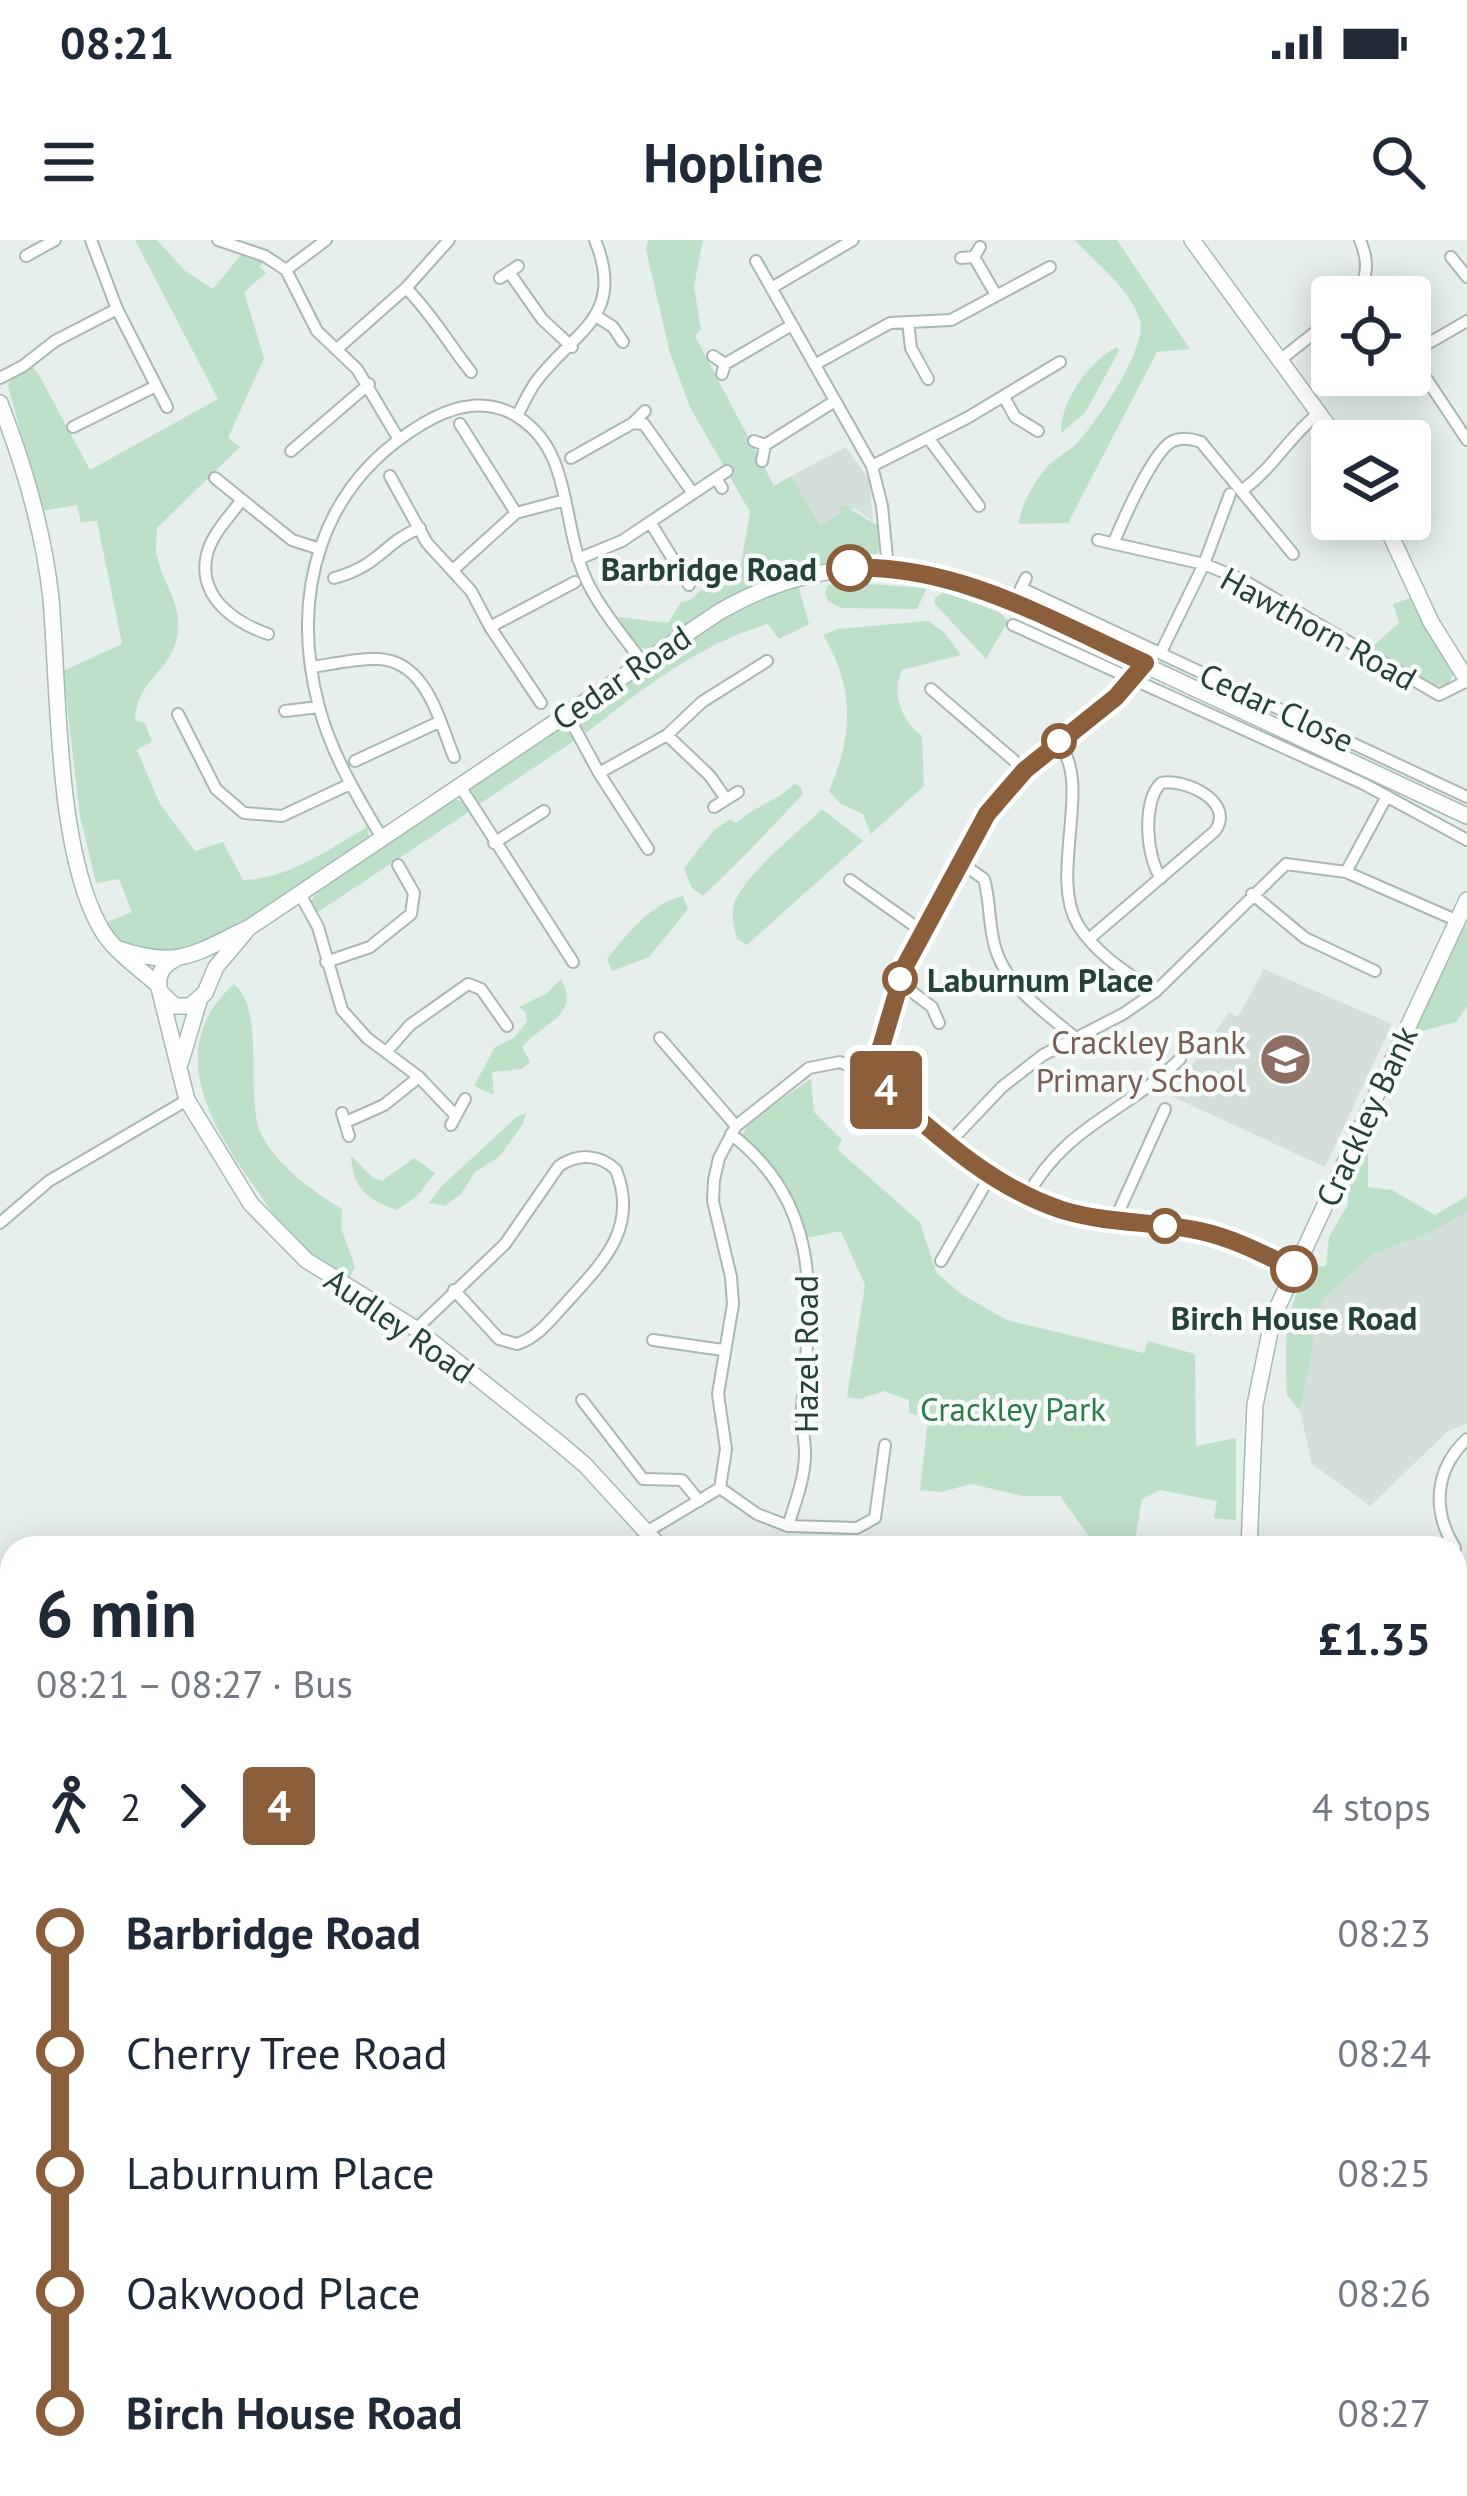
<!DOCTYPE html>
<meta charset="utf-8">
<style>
body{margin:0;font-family:"PT Sans",sans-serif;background:#f6f6f7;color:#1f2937;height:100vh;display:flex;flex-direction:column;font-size:45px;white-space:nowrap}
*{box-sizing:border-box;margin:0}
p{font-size:39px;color:#747a83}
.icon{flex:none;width:66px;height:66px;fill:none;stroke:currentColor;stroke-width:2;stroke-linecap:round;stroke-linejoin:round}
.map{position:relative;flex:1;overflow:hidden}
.details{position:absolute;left:0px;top:1296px;width:1467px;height:960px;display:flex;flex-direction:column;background:#fff;border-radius:36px 36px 0 0;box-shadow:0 6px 30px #0003}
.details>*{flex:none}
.badge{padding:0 24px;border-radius:9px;font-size:42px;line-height:78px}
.tools{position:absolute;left:1311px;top:36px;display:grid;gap:24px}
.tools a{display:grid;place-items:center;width:120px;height:120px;border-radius:12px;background:#fff;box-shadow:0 6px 30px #0003;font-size:60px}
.map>.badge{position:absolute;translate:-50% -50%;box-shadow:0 0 0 6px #fff}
.legs{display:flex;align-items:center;gap:18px;height:132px;padding:0 36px;font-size:39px}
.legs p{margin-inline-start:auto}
.summary{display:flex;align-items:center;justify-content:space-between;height:204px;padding:0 36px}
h1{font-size:66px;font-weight:800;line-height:90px}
ul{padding:0 36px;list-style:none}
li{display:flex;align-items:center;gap:42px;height:120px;font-size:45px}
li i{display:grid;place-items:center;width:18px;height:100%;margin:0 15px;background:currentColor}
li i::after{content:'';width:30px;height:30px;margin:-15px;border:9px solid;border-radius:50%;background:#fff}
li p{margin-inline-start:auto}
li:first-child i{background:linear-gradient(#0000 50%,currentColor 0)}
li:last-child i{background:linear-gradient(currentColor 50%,#0000 0)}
.status{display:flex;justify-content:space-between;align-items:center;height:84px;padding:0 60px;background:#fff;direction:ltr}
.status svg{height:33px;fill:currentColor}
header{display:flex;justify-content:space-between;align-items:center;height:156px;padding:0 36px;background:#fff;font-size:54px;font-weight:800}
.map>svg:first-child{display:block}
.built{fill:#d4dfda}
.green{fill:#bfe0c8}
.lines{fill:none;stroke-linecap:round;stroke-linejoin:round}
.street-casing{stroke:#a8b8b2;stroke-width:14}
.secondary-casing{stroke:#a4bbb3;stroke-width:18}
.street{stroke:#fff;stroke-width:10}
.secondary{stroke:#fff;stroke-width:15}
.line-1-casing{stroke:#fff;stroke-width:27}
.line-1{stroke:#8b5e3c;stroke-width:18}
.stop-1-dot{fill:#fff;stroke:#8b5e3c;stroke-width:6}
.labels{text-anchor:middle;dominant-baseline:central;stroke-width:9;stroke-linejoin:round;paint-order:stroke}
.stop-label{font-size:33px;font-weight:bold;fill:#24423a;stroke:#f7fbf9;text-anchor:end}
.street-label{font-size:33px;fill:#24423a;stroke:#f7fbf9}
.education-label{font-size:33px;fill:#785e54;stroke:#f7fbf9;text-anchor:end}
.park-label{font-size:33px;fill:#2d7a4b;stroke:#f7fbf9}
</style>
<div class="status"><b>08:21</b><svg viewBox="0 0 49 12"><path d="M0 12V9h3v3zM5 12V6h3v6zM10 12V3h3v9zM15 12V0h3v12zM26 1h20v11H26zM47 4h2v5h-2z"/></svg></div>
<header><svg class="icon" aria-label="menu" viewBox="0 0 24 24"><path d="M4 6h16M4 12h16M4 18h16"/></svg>Hopline<svg class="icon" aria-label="search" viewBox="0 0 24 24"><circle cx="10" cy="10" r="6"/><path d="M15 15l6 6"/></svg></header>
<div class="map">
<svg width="1467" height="2256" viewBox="0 0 1467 2256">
<rect width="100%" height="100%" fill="#e6efeb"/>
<path class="built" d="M 846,207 L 869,240 L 873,281 L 854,268 L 820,285 L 791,236 Z
M 1264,729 L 1392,784 L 1325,927 L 1171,856 L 1229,772 L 1238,777 Z
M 1467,972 L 1467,1184 L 1448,1191 L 1370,1266 L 1312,1224 L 1300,1171 L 1322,1060 L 1373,1014 L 1430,993 Z"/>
<path class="green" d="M 135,0 L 157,0 L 185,31 L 213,49 L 244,11 L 268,18 L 259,27 L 266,33 L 244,52 L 264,118 L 228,198 L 240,207 L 157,288 C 157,297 155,308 157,316 C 163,345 184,366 177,398 C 169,433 137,440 135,480 L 145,483 L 152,501 L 137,510 L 160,564 L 195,611 L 223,602 L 243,640 C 286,640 332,608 368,586 L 369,599 C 324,630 210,718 158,714 C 136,713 116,700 102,684 L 132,672 L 119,639 L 96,643 L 80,576 L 63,431 L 122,404 L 97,281 L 81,282 L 77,265 L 42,271 L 8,146 L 11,139 L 32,127 L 38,133 L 90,230 L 218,159 Z
M 648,0 L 703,0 L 694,46 L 701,89 L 695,96 L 774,246 L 791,236 L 820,285 L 842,273 L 839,267 L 843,265 L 877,285 L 879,310 L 873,320 C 772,332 732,354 649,410 L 638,407 L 618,377 L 668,383 L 681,362 L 690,360 L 710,342 L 739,334 L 750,272 L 690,167 L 670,113 L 646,10 Z
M 1075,0 L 1117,0 L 1190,109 L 1157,112 L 1068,283 L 1019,284 C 1020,266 1035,240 1048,226 C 1056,217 1069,212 1077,203 C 1097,182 1148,107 1140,80 C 1130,48 1096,24 1075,0 Z
M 1117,107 L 1119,111 L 1085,173 L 1061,193 C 1060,162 1089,121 1117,107 Z
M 854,343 L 927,348 L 917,369 L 841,368 L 828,361 L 825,352 L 828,345 Z
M 798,345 L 809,384 L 779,399 L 768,384 C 700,403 641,450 586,493 L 577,479 L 580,473 L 744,365 Z
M 943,352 L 999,372 L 1008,381 L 986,419 L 935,364 L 935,358 Z
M 1410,358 L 1450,425 L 1453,434 L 1448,446 L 1433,445 L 1372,407 L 1399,383 L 1393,364 Z
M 928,381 L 944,392 L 961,415 L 902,430 C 891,455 901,480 922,496 L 924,546 L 871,594 L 863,574 L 841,564 L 829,551 C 853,496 855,448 823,395 L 837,389 Z
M 557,487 L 573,491 L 577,499 L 478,565 L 471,548 L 476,543 Z
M 794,544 L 800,546 L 803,554 C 770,589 738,623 703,656 L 691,647 L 684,628 L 713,591 L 730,579 L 736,583 C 754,566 778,561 794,544 Z
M 455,559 L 465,562 L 470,571 L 315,674 L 310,662 L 323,645 Z
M 822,569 L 863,601 L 747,705 L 737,699 C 734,687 730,673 735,661 C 749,630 797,594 822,569 Z
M 683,656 L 688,669 L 649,717 L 612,731 L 607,719 C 626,695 652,662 683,656 Z
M 1461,684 L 1467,687 L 1467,766 L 1456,782 L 1418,792 L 1413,787 Z
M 561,739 C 581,776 542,783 522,807 L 530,822 L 522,829 L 492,832 L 494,855 L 474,846 L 495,807 L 514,798 L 527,781 L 526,773 L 519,767 L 547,753 Z
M 234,744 C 266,770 245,853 260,891 C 272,922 315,953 342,969 L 341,988 L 355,1027 L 349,1038 C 334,1028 316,1019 303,1007 C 281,989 267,964 251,942 C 208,880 165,807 234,744 Z
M 811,839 L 814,872 L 842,900 L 837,909 L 920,982 L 936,1032 L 961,1054 L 1007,1080 L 1144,1113 L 1148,1101 L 1195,1114 L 1196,1206 L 1236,1198 L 1236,1280 L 1214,1278 L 1217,1261 L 1160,1250 L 1142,1259 L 1135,1301 L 1128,1308 L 1096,1306 L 1060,1256 L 1023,1256 L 971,1244 L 941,1252 L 920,1250 L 928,1178 L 909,1173 L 909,1160 L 884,1151 L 860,1159 L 847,1157 L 865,1045 L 841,991 L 805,998 L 771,928 L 741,897 L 750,881 Z
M 526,873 L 523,884 L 499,917 L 475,932 L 461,954 L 445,966 L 429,963 L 441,947 L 515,878 Z
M 1368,899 L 1368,947 L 1392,950 L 1435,975 L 1467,956 L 1467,972 L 1430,993 L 1373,1014 L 1322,1060 L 1300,1171 L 1287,1155 C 1285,1109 1282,1064 1313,1027 L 1326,1026 L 1329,997 L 1348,964 L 1348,934 L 1361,900 Z
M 351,916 L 373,938 L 382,941 L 414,918 L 435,933 L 418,955 L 397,970 C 367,960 353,948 351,916 Z
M 0,1687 L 12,1688 L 12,1839 L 0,1857 Z
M 445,2244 L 783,2244 L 786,2256 L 432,2256 Z"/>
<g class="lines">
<defs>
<path id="street" d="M 91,0 L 117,69 L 167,167
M 218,0 L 265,16 L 286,30 L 317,91 L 357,129 L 398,198
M 26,16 L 55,0
M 974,17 L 996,55
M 1451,17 L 1467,37
M 961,18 L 974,17 L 980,7
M 756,21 L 872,226 L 882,266 L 888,328
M 286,30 L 326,0
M 509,32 L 542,79 L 572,107
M 500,38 L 518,26
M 773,47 L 853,0
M 406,48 C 432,74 448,103 471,132
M 1356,57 C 1368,37 1369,21 1360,0
M 596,76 L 613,87 L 623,102
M 908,82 L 911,108 L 928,139
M 337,109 L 406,48 L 449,0
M 1410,114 L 1467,200
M 1410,114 L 1467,81
M 713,116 L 725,124 L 722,134
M 1280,120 L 1332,79
M 725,124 L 792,85
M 816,124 L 890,83 L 951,80 L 1050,27
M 0,138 L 23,126 L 55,101 L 117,69
M 1004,157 L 1015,177 L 1038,191
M 517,176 C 523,165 528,153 535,143 C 572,92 627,78 595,0
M 633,183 L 644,184 L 692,252
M 460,184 L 516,273
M 73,187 L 154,147
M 929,199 L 979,266
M 754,201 L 765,205 L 762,221
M 765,205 L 835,161
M 291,211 L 369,144
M 571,218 L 633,183 L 645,171
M 872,226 L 967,178 L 1060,122
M 390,236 L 427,303 L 471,351 L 490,387 L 541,463
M 215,238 L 292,300 L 320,309
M 722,248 L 716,238 L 727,231
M 1244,249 C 1275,226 1290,195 1320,172
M 241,261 C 229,277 209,297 206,319 C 200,359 236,383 268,394
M 650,282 L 689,345
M 1098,300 L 1204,324 L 1243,340 L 1439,455 L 1467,441
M 1114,302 C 1123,280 1154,209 1173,201 C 1182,197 1192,199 1201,202 L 1293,314
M 578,319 L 622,301 L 716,238
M 453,330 L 516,273 L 565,260
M 334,338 C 380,326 384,302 420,288
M 1026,338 L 1021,348 L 1467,557
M 1013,385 L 1364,544 L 1467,600
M 490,387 L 575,342
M 1161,412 L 1204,324 L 1230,254
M 312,427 C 333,424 357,418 378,419 C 427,421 439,481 454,517
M 931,449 L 1025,530
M 285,471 L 319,467
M 178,474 L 216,549 L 244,573 L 282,576 L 350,544
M 567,474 L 599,533 L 648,609
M 667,495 L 710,536 L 726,559
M 1058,503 C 1094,542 1048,635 1078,685 C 1097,715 1126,732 1155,752
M 355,521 L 439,482
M 599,533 L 667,495 L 702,462 L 767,421
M 460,546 L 573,722
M 714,567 L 738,552
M 382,598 C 357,556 332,515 319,467 C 289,353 320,244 424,183 C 453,166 487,157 518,177 C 571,210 562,280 583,332 C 596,365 622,394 643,423
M 494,603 L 544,571
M 960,622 L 984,639 C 991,663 988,690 997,713 C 1009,748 1046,773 1073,796
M 1346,632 L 1387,556
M 850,640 L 923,692
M 300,654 L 318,687 L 342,770 L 367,798 L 419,837 L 456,876
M 1252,654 L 1305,698 L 1375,731
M 1089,699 L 1215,591 C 1236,562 1185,538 1161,543 C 1142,562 1146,617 1161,638
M 326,722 L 370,707 L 411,674 L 414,653 L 398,625
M 899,742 L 932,767 L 939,783
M 660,798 L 736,886
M 388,810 L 410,785 L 468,744 L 481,749 L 507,786
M 866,833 L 881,807 L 905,726 L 987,574 L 1025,530 L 1116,457 L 1145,423
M 342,873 L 349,896
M 346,882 L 384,865 L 419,837
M 451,885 L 465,859
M 731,894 C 825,968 811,1060 802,1167 C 801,1183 805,1198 805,1214 C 805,1238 795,1263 788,1286
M 948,904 L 1002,847 L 1043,815 L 1123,774 L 1155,752 L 1286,624 L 1346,632 L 1458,681
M 1027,956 C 1068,883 1126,873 1180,819
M 1114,982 L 1165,869
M 0,983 L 49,941 L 187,860
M 941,1021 L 990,936
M 416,1089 L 505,1004 L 559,926 C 577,914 599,913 616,930 C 639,988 603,1022 567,1062 C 552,1078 539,1097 517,1104 L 499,1099 L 454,1050
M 653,1100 L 723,1110
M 582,1160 L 643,1239 L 682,1240 L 699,1261
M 720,1248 L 757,1274 L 788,1286 L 857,1288 L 875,1278 L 885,1205
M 648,1291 L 720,1248 L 726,1209 L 718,1154 L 733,1064 L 731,1037 L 713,961 L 714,940 L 719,918 L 736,886 L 809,828 L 840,822 L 866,833 L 974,925 L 1039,961 L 1107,981 L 1203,991 L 1250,1007 L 1294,1029
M 1455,1308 C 1432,1271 1434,1230 1467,1199
M 1455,1565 L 1462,1582
M 1455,1604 L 1462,1582
M 1455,1705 L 1467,1696
M 1455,2093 L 1467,2084
M 1455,2202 L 1467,2194
M 1251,2244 L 1263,2256
M 1227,2256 L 1238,2244
M 1321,2256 L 1333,2244"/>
<path id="secondary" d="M 1192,0 L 1339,201
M 0,163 C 24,225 44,292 51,359 C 59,451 56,608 100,687 C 113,711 138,727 158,745
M 1383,279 L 1431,382 L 1467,440
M 116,708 C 178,730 194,714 250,687 L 719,372 C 810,319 895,317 993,354 L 1467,576
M 176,719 C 161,725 156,737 160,752 L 175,766 L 190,766 L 205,753 L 216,727 L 247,690
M 160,752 L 187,860 L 251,964 L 306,1020 L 416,1089 L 553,1198 L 585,1225 L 661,1308
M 181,821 L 199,761
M 1249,1308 L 1255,1165 L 1273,1077 L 1467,660
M 1455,1784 L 1467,1804
M 1402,2244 L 1405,2256"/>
</defs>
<use href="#street" class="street-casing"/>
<use href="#secondary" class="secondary-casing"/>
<use href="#street" class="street"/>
<use href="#secondary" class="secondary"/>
</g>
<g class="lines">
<defs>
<path id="line-1" d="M 850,328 C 957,324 1050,380 1145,423 L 1116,457 L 1025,530 L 987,574 L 905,726 L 881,807 L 866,833 C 926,885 985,945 1062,970 C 1108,984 1154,981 1200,991 C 1233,998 1263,1014 1294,1029"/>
</defs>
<use href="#line-1" class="line-1-casing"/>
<use href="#line-1" class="line-1"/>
</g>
<defs>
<symbol id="school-disc" viewBox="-11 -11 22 22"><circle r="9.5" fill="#8d6e63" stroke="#f7fbf9"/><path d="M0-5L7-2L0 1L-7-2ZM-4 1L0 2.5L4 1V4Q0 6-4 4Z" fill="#fff"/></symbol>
</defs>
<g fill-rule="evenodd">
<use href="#school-disc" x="1256" y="790" width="59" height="59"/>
</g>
<g class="stop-1-dot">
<circle cx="850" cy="328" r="21"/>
<circle cx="1059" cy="501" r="15"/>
<circle cx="900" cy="739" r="15"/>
<circle cx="1165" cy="986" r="15"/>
<circle cx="1294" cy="1029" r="21"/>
</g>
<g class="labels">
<g class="stop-label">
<text x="817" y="328">Barbridge Road</text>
<text x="927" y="739" text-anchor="start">Laburnum Place</text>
<text x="1294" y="1077" text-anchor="middle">Birch House Road</text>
</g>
<g class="street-label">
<text transform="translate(1319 388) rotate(29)">Hawthorn Road</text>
<text transform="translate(621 437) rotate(-34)">Cedar Road</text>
<text transform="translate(1277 467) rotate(25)">Cedar Close</text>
<text transform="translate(1366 876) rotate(-65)">Crackley Bank</text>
<text transform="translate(400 1085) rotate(35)">Audley Road</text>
<text transform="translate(805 1114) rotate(-90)">Hazel Road</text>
</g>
<g class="education-label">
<text x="1246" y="801">Crackley Bank<tspan x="1246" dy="38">Primary School</tspan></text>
</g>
<g class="park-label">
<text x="1013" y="1168">Crackley Park</text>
</g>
</g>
</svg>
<div class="tools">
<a><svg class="icon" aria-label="locate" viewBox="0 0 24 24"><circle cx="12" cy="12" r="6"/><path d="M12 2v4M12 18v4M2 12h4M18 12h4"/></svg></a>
<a><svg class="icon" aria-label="layers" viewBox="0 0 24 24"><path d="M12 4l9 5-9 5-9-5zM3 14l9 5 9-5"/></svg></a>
</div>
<b class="badge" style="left:886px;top:850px;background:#8b5e3c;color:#fff">4</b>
<section class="details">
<div class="summary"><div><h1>6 min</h1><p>08:21 – 08:27 · Bus</p></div><b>£1.35</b></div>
<div class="legs"><svg class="icon" aria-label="walk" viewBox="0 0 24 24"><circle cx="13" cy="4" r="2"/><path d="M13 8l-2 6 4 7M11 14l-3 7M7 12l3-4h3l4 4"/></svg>2<svg class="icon" aria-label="forward" viewBox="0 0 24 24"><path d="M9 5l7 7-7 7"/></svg><b class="badge" style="background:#8b5e3c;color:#fff">4</b><p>4 stops</p></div>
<ul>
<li><i style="color:#8b5e3c"></i><b>Barbridge Road</b><p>08:23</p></li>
<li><i style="color:#8b5e3c"></i><span>Cherry Tree Road</span><p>08:24</p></li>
<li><i style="color:#8b5e3c"></i><span>Laburnum Place</span><p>08:25</p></li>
<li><i style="color:#8b5e3c"></i><span>Oakwood Place</span><p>08:26</p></li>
<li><i style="color:#8b5e3c"></i><b>Birch House Road</b><p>08:27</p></li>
</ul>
</section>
</div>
